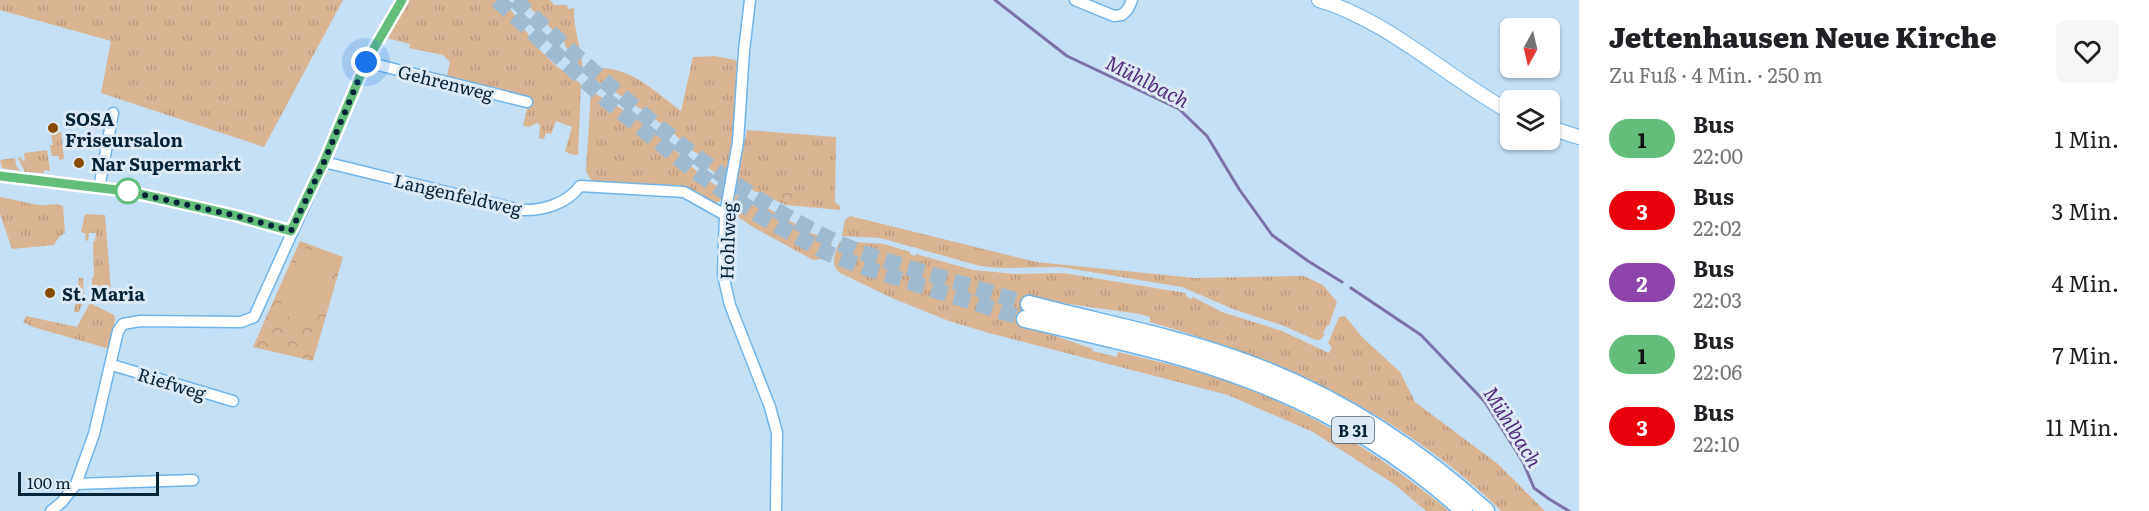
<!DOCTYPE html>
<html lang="de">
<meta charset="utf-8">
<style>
body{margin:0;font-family:Literata,serif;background:#f6f6f6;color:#202124;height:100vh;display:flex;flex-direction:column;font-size:22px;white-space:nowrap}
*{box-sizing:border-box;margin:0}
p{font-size:20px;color:#757577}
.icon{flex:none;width:33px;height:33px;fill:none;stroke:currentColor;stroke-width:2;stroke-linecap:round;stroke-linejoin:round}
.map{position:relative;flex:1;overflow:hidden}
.side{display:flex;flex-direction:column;background:#fff;width:570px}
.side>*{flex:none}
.badge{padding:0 12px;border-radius:20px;font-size:21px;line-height:39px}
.needle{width:39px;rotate:188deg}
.tools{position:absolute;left:1500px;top:18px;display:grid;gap:12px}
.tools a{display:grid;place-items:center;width:60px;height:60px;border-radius:9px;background:#fff;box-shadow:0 2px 4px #0004;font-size:30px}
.scale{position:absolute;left:18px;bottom:15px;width:141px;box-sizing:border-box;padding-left:6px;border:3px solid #062338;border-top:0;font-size:16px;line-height:21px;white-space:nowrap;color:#062338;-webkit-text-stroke:4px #ddeaf5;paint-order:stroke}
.you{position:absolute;width:30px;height:30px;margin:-15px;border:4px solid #fff;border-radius:50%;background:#1a73e8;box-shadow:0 0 0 9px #1a73e833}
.map>.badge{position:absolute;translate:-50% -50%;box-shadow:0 0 0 3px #fff}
.round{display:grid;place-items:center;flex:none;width:63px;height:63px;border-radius:9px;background:#f6f6f6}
.head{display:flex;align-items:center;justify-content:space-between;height:102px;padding:0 30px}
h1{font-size:28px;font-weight:800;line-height:45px}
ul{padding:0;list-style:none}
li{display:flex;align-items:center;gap:18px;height:72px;padding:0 30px}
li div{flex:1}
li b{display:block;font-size:22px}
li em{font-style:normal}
li .badge{min-width:66px;font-weight:700;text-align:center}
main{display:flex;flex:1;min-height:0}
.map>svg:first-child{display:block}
.grass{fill:url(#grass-tufts)}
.park{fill:url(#park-crowns)}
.pitch{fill:#d9b493}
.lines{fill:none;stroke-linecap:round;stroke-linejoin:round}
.stream{stroke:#7d70a7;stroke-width:3}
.trunk-tunnel{stroke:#9fb9cf;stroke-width:16;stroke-dasharray:16 8;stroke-linecap:butt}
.minor-casing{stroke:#71b4ea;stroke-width:13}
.tertiary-casing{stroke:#71b4ea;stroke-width:16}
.trunk-casing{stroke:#71b4ea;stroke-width:19}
.minor{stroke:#fff;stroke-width:10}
.tertiary{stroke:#fff;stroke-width:14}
.trunk{stroke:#fff;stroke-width:16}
.line-casing{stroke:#fff;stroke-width:14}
.line{stroke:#63bd7b;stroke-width:9}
.walk{stroke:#062338;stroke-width:6;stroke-dasharray:0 10.8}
.poi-dot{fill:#854c00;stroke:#ddeaf5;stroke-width:2}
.stop-dot{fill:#fff;stroke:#63bd7b;stroke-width:3}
.labels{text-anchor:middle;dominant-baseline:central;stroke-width:6;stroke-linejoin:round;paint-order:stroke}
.shield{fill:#ddeaf5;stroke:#465f71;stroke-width:1.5}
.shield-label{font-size:16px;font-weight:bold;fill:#062338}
.street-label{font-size:18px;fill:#062338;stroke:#ddeaf5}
.poi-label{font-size:18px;font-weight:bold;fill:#062338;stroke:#ddeaf5;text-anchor:start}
.water-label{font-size:20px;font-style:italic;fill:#552d7e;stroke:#ddeaf5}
</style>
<main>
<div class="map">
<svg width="1579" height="511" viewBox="0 0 1579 511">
<defs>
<pattern id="grass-tufts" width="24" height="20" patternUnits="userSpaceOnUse" patternTransform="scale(1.5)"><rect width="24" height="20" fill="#d9b493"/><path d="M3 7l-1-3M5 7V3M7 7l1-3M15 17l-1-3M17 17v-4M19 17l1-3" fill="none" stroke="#b99a80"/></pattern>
<pattern id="park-crowns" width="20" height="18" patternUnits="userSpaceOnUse" patternTransform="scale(1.5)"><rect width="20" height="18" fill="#d9b493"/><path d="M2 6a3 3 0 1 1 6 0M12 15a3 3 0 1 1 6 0" fill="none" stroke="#b99a80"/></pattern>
</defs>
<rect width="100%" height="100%" fill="#c5dff5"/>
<path class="grass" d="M 0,0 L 343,0 L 264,147 L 101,93 L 111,41 L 0,10 Z
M 409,0 L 504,0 L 538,48 L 555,65 L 581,84 L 578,155 L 570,154 L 565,151 L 572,127 L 556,121 L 551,134 L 546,133 L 544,139 L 539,138 L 540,125 L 537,123 L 529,127 L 523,126 L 528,105 L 532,106 L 533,102 L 446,80 L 450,62 L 443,55 L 409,48 L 410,44 L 386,38 Z
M 522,0 L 550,0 L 554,5 L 567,5 L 568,9 L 574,8 C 573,29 582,50 583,71 L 573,62 L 563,40 Z
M 715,56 L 735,60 L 740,66 L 737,120 L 727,180 L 708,168 L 696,152 L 694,152 C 663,122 629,100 592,78 L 600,68 C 632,68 657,93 681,111 L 693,57 Z
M 591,91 C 614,104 637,117 657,134 C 682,154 696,177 726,190 L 722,200 L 713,204 L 683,189 L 592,182 L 586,171 Z
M 747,130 L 836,137 L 835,202 L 840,206 L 840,210 L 786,205 L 736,183 Z
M 61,132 L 64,159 L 59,160 L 59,156 L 52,156 L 50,145 L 53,145 L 51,134 Z
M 47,150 L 50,171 L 44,170 L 44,173 L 25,172 L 18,158 L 20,157 L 23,161 L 25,161 L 24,153 Z
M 15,158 L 16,165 L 20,171 L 2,168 L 0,160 Z
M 734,194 L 764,206 L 813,234 L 829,238 L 832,243 L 829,252 L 822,259 L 813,260 L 753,227 L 730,212 Z
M 0,197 C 13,199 26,203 39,205 C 48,206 54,202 63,206 L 65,233 L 59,237 L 54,245 L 12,249 L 0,214 Z
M 85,214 L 105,215 L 112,304 L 92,295 L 92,278 L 94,276 L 93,241 L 95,241 L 96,233 L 89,233 L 88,241 L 85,240 L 86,234 L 81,232 Z
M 850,216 L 1036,262 L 1195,278 L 1304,276 L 1323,285 L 1337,302 L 1329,325 L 1327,326 L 1323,333 L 1325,334 L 1320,340 L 1316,340 L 1284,326 L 1233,309 L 1182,287 L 1061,267 L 1001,268 L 980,266 L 884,239 C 870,236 856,238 842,236 L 845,220 Z
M 840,241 L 884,244 L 910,252 L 910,254 L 915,256 L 916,254 L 973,270 L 1016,274 L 1063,273 L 1186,293 L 1186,296 L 1191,299 L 1193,297 L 1222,312 L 1282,331 L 1329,353 L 1332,347 L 1328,343 L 1339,317 L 1345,316 L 1362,337 L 1400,372 L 1415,402 L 1498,464 L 1545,511 L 1501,511 C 1404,415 1280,359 1150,322 L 1150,317 L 1140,314 L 1033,299 L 1026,326 L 1093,349 L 1092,351 L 1117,357 L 1118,352 C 1154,361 1190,368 1224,380 C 1308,409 1381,455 1449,511 L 1426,511 L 1394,484 L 1313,432 L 1228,395 L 989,333 L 949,321 L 892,298 L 840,273 C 829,263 835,253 840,241 Z
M 79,278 L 83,278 L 84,299 L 79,312 L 74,312 Z
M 90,303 L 114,315 L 115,319 L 110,349 L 33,327 L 23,322 L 26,316 L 77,327 Z"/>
<path class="park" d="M 779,188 L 798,194 L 794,205 L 774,197 Z
M 300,241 L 343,257 L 313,361 L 253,347 Z"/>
<path class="pitch" d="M 302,247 L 339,261 L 314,326 L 278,312 Z"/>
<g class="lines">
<path class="stream" d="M 995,0 L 1067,56 L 1179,109 L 1207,136 L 1239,189 L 1272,235 L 1308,261 L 1342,282
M 1351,288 L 1421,335 L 1485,402 L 1523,462 L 1534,488 L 1549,499 L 1569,511"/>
<path class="trunk-tunnel" d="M 497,0 L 605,99 L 694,171 L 762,217 L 827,253 L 866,268 L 1025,319
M 515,0 C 612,89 710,181 830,239 C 857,252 887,261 916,270 C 954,281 991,293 1029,304"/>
<defs>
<path id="minor" d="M 750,0 L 744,51 L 738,142 L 725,215 L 723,275 L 730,305 L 770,407 L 777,433 L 776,511
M 1075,0 L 1114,16 L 1122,15 L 1128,9 L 1132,0
M 366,62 L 527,102
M 324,162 L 521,210 C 542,211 567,204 580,186 L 684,192 L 725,215
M 0,176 L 126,191 L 237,216 L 291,231
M 99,188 L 113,113
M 112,365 L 233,401
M 76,484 L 193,480
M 51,511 L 62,502 L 76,484 L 94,434 L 118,331 L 123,324 L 140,321 L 241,322 L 254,317 L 324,162 L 366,62 L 402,0"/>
<path id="tertiary" d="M 1319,0 C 1387,20 1447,77 1510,112
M 1550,128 L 1579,137"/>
<path id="trunk" d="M 1029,304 C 1097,322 1166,335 1233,358 C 1327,390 1412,444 1486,511
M 1025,319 C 1102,337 1181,353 1255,382 C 1331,411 1403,456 1464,511"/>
</defs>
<use href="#minor" class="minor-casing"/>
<use href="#tertiary" class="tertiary-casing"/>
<use href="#trunk" class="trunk-casing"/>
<use href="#minor" class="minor"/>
<use href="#tertiary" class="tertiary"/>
<use href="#trunk" class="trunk"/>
</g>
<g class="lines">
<defs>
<path id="line" d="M 0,176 L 126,191 L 237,216 L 291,231 L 324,162 L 366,62 L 402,0"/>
</defs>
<use href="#line" class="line-casing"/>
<use href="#line" class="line"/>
<path class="walk" d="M 128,191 L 126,191 L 237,216 L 291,231 L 324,162 L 366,62"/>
</g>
<g class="poi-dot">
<circle cx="53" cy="128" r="6"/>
<circle cx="79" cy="163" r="6"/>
<circle cx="50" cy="293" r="6"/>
</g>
<circle class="stop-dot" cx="128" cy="191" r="12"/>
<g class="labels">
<rect class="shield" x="1332" y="417" width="42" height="26" rx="4.5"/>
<g class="shield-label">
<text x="1353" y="430">B 31</text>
</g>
<g class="street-label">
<text transform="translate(446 82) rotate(14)">Gehrenweg</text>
<text transform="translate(458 194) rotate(13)">Langenfeldweg</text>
<text transform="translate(727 241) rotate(-88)">Hohlweg</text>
<text transform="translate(172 383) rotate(17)">Riefweg</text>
</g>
<g class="poi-label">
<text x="65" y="118">SOSA<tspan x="65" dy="21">Friseursalon</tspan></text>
<text x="91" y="163">Nar Supermarkt</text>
<text x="62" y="293">St. Maria</text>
</g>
<g class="water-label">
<text transform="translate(1148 80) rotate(27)">Mühlbach</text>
<text transform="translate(1514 426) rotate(58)">Mühlbach</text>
</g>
</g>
</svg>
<div class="tools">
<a><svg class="needle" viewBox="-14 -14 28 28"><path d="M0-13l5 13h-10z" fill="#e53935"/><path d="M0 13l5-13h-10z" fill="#757577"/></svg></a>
<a><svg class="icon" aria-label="layers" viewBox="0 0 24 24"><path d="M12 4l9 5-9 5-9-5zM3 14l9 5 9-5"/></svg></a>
</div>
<div class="scale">100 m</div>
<div class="you" style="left:366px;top:62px"></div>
</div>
<section class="side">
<div class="head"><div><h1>Jettenhausen Neue Kirche</h1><p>Zu Fuß · 4 Min. · 250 m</p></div><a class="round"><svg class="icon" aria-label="heart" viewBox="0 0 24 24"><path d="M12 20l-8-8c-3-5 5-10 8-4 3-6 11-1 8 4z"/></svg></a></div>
<ul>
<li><span class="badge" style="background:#63bd7b;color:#111">1</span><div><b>Bus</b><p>22:00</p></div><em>1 Min.</em></li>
<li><span class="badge" style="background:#e9000a;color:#fff">3</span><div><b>Bus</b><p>22:02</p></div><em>3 Min.</em></li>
<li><span class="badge" style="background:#8e44ad;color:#fff">2</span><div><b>Bus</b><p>22:03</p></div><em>4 Min.</em></li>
<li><span class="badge" style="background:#63bd7b;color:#111">1</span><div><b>Bus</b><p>22:06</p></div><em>7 Min.</em></li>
<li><span class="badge" style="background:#e9000a;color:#fff">3</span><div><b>Bus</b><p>22:10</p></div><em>11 Min.</em></li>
</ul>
</section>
</main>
